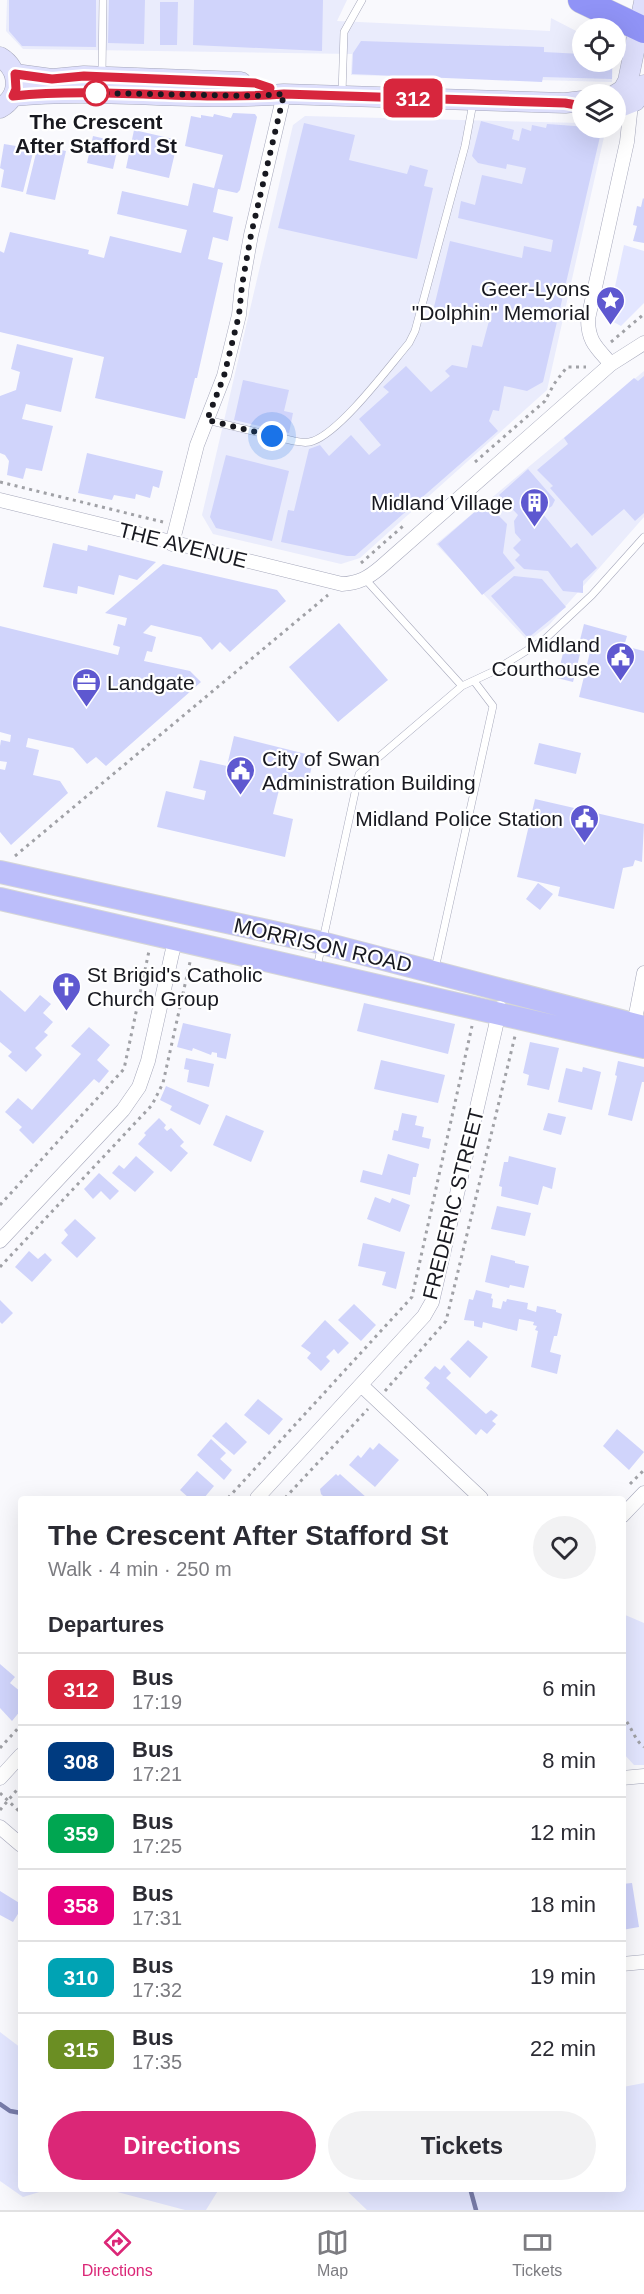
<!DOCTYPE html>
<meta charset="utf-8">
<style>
body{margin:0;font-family:Helvetica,sans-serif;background:#f2f2f3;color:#2b2b33;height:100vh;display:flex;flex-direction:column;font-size:22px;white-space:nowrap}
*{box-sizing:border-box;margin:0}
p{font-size:20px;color:#7c7c81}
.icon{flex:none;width:33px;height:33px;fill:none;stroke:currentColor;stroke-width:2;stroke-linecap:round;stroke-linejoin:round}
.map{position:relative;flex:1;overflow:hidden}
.drawer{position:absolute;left:18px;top:1496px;width:608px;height:696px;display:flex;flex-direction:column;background:#fff;border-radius:6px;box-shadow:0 6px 24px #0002}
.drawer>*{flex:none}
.badge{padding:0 12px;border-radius:9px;font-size:21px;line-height:39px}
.controls{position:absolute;left:572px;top:18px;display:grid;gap:12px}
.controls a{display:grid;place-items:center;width:54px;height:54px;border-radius:50%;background:#fff;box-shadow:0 6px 24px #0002;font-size:30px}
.you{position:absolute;width:30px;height:30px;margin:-15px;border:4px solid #fff;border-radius:50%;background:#1a73e8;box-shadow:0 0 0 9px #1a73e833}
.map>.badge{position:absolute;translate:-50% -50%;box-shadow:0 0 0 3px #fff}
h2{padding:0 30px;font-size:22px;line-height:54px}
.round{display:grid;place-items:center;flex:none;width:63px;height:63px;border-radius:32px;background:#f2f2f3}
.head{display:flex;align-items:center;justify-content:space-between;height:102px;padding:0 30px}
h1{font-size:28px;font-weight:700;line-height:45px}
.button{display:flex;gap:12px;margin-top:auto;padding:12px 30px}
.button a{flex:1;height:69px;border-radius:36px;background:#db2777;color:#fff;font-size:24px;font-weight:700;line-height:69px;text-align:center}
.button a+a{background:#f2f2f3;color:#2b2b33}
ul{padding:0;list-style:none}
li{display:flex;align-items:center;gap:18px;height:72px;padding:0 30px;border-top:2px solid #e1e1e2}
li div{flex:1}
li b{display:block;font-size:22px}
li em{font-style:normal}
li .badge{min-width:66px;font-weight:700;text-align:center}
.dock{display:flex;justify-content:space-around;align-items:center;height:84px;border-top:2px solid #e1e1e2;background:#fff;font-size:16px;color:#7c7c81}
.dock a{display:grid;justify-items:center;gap:3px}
.dock .on{color:#db2777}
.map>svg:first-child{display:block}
.built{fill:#eaecfc}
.green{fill:#e3e6ff}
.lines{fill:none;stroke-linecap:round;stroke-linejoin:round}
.stream{stroke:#787ca9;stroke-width:4.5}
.building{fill:#d0d4fb}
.lane-casing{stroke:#a6a8bb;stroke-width:8}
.street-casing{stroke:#a6a8bb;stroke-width:15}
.secondary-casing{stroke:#a6a8bb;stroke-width:21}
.primary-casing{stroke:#d5d6d7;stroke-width:24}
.highway-casing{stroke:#d5d6d7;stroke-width:27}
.path{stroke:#a0a1a6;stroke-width:3;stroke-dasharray:3 4.5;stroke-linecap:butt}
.lane{stroke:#fff;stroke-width:7}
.street{stroke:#fff;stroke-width:14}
.secondary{stroke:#dedffc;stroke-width:20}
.primary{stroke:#bcbefa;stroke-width:22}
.highway{stroke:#9093f6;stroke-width:26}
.line-casing{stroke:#fff;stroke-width:14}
.line{stroke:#d7263d;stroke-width:9}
.walk{stroke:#181920;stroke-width:6;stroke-dasharray:0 10.8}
.stop-dot{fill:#fff;stroke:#d7263d;stroke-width:3}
.labels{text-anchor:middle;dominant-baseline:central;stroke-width:4.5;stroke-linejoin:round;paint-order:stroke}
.stop-label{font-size:21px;font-weight:bold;fill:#181920;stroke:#fff}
.poi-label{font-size:21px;fill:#181920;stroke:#fff;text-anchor:end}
.street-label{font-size:21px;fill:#181920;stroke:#fff}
</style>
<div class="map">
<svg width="644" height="2210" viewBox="0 0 644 2210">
<rect width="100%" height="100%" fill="#f9f9fd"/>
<path class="built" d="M 7,0 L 347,0 L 337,21 L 550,31 L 551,18 L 582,34 L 582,62 L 613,62 L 612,82 L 351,75 L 352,54 L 23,49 L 6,31 Z
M 305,116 L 582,123 L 582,128 L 606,128 L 547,390 L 360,558 L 341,564 L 213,534 L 202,515 L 293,125 Z
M 644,371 L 644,517 L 549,625 L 528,641 L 436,544 Z"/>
<path class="green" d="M 624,245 L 644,251 L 644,303 L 621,326 L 608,319 Z
M 623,1614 L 644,1623 L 644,1765 L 634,1765 L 623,1753 Z
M 0,2032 L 21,2048 L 21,2188 L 49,2189 L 23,2197 L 0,2181 Z
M 644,2083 L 644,2210 L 367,2210 L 345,2189 L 622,2188 L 623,2087 Z
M 106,2189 L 219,2189 L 206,2210 L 185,2210 Z"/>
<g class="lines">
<path class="stream" d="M 0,2104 L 10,2111 L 21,2113
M 470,2188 L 476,2210"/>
</g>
<path class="building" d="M 9,0 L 96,0 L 96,47 L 22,46 L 9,31 Z
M 109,0 L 145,0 L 144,44 L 108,43 Z
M 194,0 L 323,0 L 322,51 L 193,45 Z
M 160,2 L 178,2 L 177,45 L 160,45 Z
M 361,41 L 544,47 L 544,52 L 582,54 L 582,62 L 612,62 L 612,79 L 543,77 L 542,82 L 352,74 L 353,53 Z
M 233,113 L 255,114 L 257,117 L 240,190 L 237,193 L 218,189 L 213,212 L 233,217 L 228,241 L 213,237 L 208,259 L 223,263 L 197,378 L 195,378 L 185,419 L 95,398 L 104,357 L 0,332 L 0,251 L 4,253 L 10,232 L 89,250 L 88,254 L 104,258 L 110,236 L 181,253 L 187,230 L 117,214 L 122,191 L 188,206 L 193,183 L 214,188 L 223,155 L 185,146 L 191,116 L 201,118 L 201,115 L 213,117 L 214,114 L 231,118 Z
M 481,121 L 514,130 L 512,139 L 519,141 L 522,128 L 531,131 L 532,125 L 546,128 L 547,124 L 602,128 L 543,382 L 527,391 L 504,386 L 499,411 L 493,410 L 489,421 L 498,431 L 355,556 L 347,556 L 281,542 L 288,510 L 294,511 L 309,449 L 320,445 L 329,456 L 351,435 L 369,455 L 381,445 L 359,419 L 389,392 L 383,387 L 406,366 L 431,392 L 450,376 L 445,371 L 452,365 L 467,368 L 472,345 L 482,347 L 489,321 L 434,307 L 450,241 L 522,258 L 524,246 L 551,252 L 553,240 L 458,218 L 461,201 L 475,205 L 482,175 L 522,184 L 526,168 L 507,164 L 506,169 L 478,163 L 472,156 Z
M 304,123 L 355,135 L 349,160 L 407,174 L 410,165 L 428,170 L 424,186 L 433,188 L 417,259 L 278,228 Z
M 134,130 L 178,140 L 169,178 L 126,168 Z
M 93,136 L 119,142 L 113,169 L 87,163 Z
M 4,144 L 34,149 L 23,192 L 1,187 L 4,170 L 0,168 Z
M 38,145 L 66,151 L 55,200 L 26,194 Z
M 643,198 L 644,199 L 644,243 L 633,241 L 637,226 L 633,225 L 637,206 L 641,207 Z
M 17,344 L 73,358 L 61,412 L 26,404 L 22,419 L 53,426 L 42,471 L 26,468 L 23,479 L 7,475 L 9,461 L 5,455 L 0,453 L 0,396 L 16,390 L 20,372 L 11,369 Z
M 644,376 L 644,513 L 635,521 L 624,509 L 592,536 L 550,488 L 553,486 L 537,470 L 568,444 L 564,438 L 634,378 L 638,381 Z
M 243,380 L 289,390 L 284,411 L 293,413 L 289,433 L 234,420 Z
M 87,453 L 163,471 L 159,488 L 153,486 L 150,498 L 136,494 L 135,499 L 114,495 L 112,500 L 78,493 Z
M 226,455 L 289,471 L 272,541 L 216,528 L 210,517 Z
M 528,469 L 555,500 L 552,506 L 542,513 L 571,548 L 577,543 L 597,568 L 583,581 L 583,593 L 563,591 L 548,571 L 524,569 L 515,560 L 520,555 L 513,548 L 521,540 L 515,533 L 514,521 L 518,515 L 499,495 Z
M 478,509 L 495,512 L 507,524 L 503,553 L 515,568 L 482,595 L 438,544 Z
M 53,543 L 87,551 L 88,545 L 156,562 L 137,580 L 119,575 L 114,595 L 78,586 L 77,594 L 43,587 Z
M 163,564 L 277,590 L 286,601 L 230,652 L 220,642 L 212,650 L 201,637 L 151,625 L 143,633 L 156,637 L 152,652 L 147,651 L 144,661 L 190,671 L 201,682 L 106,766 L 96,757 L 87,764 L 73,748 L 28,738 L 26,747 L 39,750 L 33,775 L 60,781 L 68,793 L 11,845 L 0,832 L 0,769 L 5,770 L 7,762 L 0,761 L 0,746 L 1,740 L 10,742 L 11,735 L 0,732 L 0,626 L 118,655 L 120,647 L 113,645 L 118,624 L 125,626 L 127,618 L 105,613 Z
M 514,576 L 542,579 L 566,607 L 528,638 L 491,596 Z
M 339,623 L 388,680 L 338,722 L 289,667 Z
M 584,624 L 627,636 L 624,646 L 644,651 L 644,713 L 579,697 L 590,652 L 581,650 L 573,682 L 557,678 L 565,645 L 578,648 Z
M 234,736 L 314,756 L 306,792 L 280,786 L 273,814 L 293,819 L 285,857 L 157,827 L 166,791 L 204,800 L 206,791 L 193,788 L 200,760 L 227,766 Z
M 539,743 L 581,753 L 576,774 L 534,764 Z
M 535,799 L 644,824 L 642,862 L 635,860 L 633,866 L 623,868 L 614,909 L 558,896 L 560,887 L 517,877 Z
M 538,883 L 553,894 L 540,910 L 526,899 Z
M 0,990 L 25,1012 L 40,995 L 51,1004 L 43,1013 L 53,1022 L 44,1032 L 48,1035 L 35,1048 L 42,1055 L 26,1072 L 8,1056 L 12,1052 L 0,1042 Z
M 364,1003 L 455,1024 L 448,1054 L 357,1031 Z
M 183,1023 L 231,1034 L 226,1059 L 217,1057 L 217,1053 L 212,1052 L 211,1055 L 193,1048 L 192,1051 L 177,1047 Z
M 89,1027 L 110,1045 L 97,1060 L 109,1071 L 99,1083 L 94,1079 L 33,1144 L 19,1130 L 22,1127 L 5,1112 L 18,1098 L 32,1110 L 81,1054 L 71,1046 Z
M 530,1042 L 559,1048 L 549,1090 L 527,1085 L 529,1075 L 523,1073 Z
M 186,1058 L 214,1064 L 209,1087 L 187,1082 L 189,1070 L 184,1069 Z
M 381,1060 L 445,1075 L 438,1103 L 374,1089 Z
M 618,1061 L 644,1067 L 644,1082 L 642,1082 L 632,1121 L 608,1115 L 617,1076 L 615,1075 Z
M 583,1067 L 601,1072 L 592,1110 L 558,1102 L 566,1068 L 582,1072 Z
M 166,1086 L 209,1105 L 200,1125 L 170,1110 L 172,1106 L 160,1100 Z
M 402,1113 L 417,1116 L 415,1125 L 424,1127 L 422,1137 L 431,1139 L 429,1149 L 392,1140 L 394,1130 L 398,1131 Z
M 548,1113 L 566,1117 L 561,1135 L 543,1130 Z
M 226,1115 L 264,1131 L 251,1162 L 213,1145 Z
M 159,1118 L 166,1125 L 164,1128 L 167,1131 L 171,1128 L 184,1142 L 180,1146 L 188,1153 L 171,1172 L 138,1144 L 146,1135 L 144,1133 Z
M 388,1154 L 419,1164 L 416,1177 L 413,1177 L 410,1195 L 360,1182 L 363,1170 L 382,1175 Z
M 136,1156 L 154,1172 L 135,1192 L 112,1173 L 119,1165 L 124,1169 Z
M 509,1156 L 556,1168 L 552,1189 L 543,1186 L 538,1205 L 501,1196 L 502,1187 L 499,1186 L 504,1162 L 508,1162 Z
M 99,1173 L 119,1191 L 110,1200 L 101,1191 L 93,1199 L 84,1189 Z
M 375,1197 L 390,1203 L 392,1198 L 410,1205 L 400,1232 L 367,1219 Z
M 497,1206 L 531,1213 L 525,1236 L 491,1229 Z
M 75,1219 L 96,1238 L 77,1258 L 61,1243 L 68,1235 L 64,1230 Z
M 363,1243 L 405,1252 L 396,1289 L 382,1285 L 386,1272 L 358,1266 Z
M 29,1251 L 38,1259 L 45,1253 L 52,1260 L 32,1282 L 15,1267 Z
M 491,1255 L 515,1261 L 515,1263 L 529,1266 L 524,1288 L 510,1285 L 509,1288 L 485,1282 Z
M 476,1290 L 492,1294 L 491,1298 L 493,1299 L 492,1307 L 501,1309 L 503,1301 L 506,1302 L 507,1299 L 528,1303 L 527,1309 L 536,1312 L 537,1306 L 556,1310 L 556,1312 L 562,1314 L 557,1336 L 554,1336 L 550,1352 L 561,1355 L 557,1374 L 531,1367 L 538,1331 L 535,1330 L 537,1326 L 533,1325 L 534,1322 L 519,1319 L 517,1331 L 483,1322 L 482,1328 L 474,1326 L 474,1321 L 464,1320 L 469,1299 L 473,1300 Z
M 0,1300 L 13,1313 L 2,1324 L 0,1322 Z
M 354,1304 L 376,1325 L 361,1341 L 338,1320 Z
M 325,1320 L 349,1343 L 338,1354 L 334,1349 L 326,1357 L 330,1361 L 321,1371 L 307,1358 L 311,1353 L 301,1346 Z
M 468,1340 L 488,1357 L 470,1378 L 450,1359 Z
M 444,1365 L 451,1373 L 446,1378 L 486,1414 L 491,1410 L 498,1415 L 492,1421 L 496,1424 L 487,1434 L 481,1429 L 476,1435 L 426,1388 L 430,1383 L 424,1378 L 435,1366 L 440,1370 Z
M 258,1399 L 283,1419 L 269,1435 L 244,1415 Z
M 226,1422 L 247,1442 L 234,1455 L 212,1436 Z
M 617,1429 L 644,1452 L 629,1470 L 603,1446 Z
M 211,1439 L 226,1453 L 220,1459 L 232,1470 L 224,1480 L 197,1455 Z
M 379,1443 L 399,1460 L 375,1487 L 349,1465 L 358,1455 L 361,1458 L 370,1447 L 373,1450 Z
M 197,1471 L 214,1486 L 204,1498 L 189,1498 L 180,1490 Z
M 336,1474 L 338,1476 L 340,1474 L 367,1498 L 325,1498 L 321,1494 L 320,1489 Z
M 0,1664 L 15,1677 L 10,1683 L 21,1692 L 21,1710 L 12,1721 L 0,1708 Z
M 632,1883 L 639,1927 L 622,1930 L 622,1884 Z
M 0,1891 L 21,1904 L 21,1909 L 13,1922 L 0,1915 Z"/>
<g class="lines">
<defs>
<path id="lane" d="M 102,75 L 103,0
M 342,94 L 344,32 L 362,0
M 207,420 L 294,441 C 301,442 306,444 313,441 C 341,431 388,368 409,343 L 415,331 L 465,146 L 473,103
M 366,580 L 462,686
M 317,967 L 359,774 L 462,686 L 492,672 L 544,640 L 592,595 L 644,537
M 435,969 L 493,706 L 474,681"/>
<path id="street" d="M 611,364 C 597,348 588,342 588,319 L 627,142 L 631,104 L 627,97
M 0,500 L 342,584 C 359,583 368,578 381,567 L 611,364 L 644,343
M 172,544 L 197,445 L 224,376 L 239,315 L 242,285 L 251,235 L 284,94
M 633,1030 L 644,973
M 0,1241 L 123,1110 L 139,1087 L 148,1061 L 175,940
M 361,1385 L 481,1498
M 257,1498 L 424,1316 L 432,1302 L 500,1008
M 622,1516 L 644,1493
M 0,1778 L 21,1755
M 622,1778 L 644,1776
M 0,1827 L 21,1845
M 622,1964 L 644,1962"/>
<path id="secondary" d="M 0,57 C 20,69 22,96 0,108
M 15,74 L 52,79 L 84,76 L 241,82
M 615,95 L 623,90 L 628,81 L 644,2
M 13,96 C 103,87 194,102 284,94 L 565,103 L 582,101
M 615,109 L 635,101 L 644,85"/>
<path id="primary" d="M 0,872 L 322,943 L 644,1027
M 0,899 L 644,1047"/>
<path id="highway" d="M 581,0 L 644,30"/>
</defs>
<use href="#lane" class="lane-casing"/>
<use href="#street" class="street-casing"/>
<use href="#secondary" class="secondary-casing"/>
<use href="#primary" class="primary-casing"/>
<use href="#highway" class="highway-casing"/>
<path class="path" d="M 611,342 L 644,314
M 475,462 L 545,401 L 554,384 L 567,367 L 586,367
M 0,482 L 163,522
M 361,563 L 403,526
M 15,856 L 328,595
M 0,1205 L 124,1069 L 149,951
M 0,1267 L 152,1105 L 163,1083 L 190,962
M 385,1391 L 446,1321 L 515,1036
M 630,1484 L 644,1470
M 228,1498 L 412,1297 L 472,1026
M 285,1498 L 368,1409
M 622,1716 C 632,1726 634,1740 644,1747
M 0,1748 L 21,1725
M 0,1793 L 21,1813
M 0,1810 L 21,1785"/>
<use href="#lane" class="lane"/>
<use href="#street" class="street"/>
<use href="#secondary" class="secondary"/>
<use href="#primary" class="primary"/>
<use href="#highway" class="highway"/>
</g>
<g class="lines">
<defs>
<path id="line" d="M 270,88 L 255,83 L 84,76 L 52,79 L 15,74 L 16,89 L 13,96 C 103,87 194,101 284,94 L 565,103 L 582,106"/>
</defs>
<use href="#line" class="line-casing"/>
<use href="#line" class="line"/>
<path class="walk" d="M 96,93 L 256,96 L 284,94 L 251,235 L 242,285 L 239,315 L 224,376 L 207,420 L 272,436"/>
</g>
<defs>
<symbol id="sight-pin" viewBox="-11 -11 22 30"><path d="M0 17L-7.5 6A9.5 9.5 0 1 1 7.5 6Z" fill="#5e58d0" stroke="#fff"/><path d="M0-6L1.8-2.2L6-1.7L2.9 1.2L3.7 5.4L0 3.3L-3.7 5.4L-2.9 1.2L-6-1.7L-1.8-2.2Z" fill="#fff"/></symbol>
<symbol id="building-pin" viewBox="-11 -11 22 30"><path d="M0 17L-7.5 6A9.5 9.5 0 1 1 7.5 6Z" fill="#5e58d0" stroke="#fff"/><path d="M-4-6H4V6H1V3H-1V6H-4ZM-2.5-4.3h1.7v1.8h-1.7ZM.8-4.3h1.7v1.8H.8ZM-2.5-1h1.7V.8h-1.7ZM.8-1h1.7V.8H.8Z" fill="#fff"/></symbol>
<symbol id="civic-pin" viewBox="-11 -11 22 30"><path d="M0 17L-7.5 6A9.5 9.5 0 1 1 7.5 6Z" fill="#5e58d0" stroke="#fff"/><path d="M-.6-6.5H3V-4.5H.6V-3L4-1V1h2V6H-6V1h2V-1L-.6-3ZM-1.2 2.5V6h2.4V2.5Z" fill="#fff"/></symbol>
<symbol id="office-pin" viewBox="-11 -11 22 30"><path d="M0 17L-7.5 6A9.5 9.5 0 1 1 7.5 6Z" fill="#5e58d0" stroke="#fff"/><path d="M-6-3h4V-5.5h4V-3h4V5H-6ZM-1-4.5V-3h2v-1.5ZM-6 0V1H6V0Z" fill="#fff"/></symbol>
<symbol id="church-pin" viewBox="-11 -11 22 30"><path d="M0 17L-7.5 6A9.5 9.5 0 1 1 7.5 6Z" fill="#5e58d0" stroke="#fff"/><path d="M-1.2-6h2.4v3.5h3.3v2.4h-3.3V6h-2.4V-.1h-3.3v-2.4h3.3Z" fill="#fff"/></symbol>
</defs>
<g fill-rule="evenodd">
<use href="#sight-pin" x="594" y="284" width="33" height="45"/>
<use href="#building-pin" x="518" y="486" width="33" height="45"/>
<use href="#civic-pin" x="604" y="640" width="33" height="45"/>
<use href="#office-pin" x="70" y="666" width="33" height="45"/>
<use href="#civic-pin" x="224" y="754" width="33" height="45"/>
<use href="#civic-pin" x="568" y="802" width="33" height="45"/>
<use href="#church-pin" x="50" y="970" width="33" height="45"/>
</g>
<circle class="stop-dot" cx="96" cy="93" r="12"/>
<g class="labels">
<g class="stop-label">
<text x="96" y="121">The Crescent<tspan x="96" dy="24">After Stafford St</tspan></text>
</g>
<g class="poi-label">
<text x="590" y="288">Geer-Lyons<tspan x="590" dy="24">"Dolphin" Memorial</tspan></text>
<text x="513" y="502">Midland Village</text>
<text x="600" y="644">Midland<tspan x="600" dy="24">Courthouse</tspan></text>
<text x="107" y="682" text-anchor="start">Landgate</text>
<text x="262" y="758" text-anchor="start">City of Swan<tspan x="262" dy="24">Administration Building</tspan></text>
<text x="563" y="818">Midland Police Station</text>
<text x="87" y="974" text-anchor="start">St Brigid's Catholic<tspan x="87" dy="24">Church Group</tspan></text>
</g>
<g class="street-label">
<text transform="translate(183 545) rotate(14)">THE AVENUE</text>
<text transform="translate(323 945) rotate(13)">MORRISON ROAD</text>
<text transform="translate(453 1204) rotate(-76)">FREDERIC STREET</text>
</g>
</g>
</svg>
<div class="controls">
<a><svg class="icon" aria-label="locate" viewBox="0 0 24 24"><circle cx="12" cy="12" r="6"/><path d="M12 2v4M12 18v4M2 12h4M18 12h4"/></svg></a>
<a><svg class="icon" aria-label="layers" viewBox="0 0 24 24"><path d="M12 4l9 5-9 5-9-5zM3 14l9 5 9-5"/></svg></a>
</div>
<div class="you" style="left:272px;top:436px"></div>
<b class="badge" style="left:413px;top:98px;background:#d7263d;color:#fff">312</b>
<section class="drawer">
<div class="head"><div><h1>The Crescent After Stafford St</h1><p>Walk · 4 min · 250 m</p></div><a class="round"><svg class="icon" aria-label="heart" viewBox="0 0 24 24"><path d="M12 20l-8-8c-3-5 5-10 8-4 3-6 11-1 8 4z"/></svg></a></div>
<h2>Departures</h2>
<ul>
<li><span class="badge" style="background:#d7263d;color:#fff">312</span><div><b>Bus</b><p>17:19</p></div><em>6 min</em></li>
<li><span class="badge" style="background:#003b80;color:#fff">308</span><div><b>Bus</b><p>17:21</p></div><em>8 min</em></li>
<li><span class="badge" style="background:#00a651;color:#fff">359</span><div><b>Bus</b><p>17:25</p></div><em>12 min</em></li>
<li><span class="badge" style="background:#e6007e;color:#fff">358</span><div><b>Bus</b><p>17:31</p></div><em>18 min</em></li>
<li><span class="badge" style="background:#00a3b4;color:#fff">310</span><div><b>Bus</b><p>17:32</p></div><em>19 min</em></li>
<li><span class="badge" style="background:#6b8e23;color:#fff">315</span><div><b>Bus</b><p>17:35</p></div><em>22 min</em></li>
</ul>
<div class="button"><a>Directions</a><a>Tickets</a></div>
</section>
</div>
<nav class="dock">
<a class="on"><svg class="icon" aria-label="directions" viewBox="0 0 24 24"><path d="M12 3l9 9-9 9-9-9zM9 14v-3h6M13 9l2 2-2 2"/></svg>Directions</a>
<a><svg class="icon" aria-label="map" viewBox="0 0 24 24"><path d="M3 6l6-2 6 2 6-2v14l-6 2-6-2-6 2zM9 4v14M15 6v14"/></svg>Map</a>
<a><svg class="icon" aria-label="tickets" viewBox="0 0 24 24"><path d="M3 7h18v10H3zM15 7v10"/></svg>Tickets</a>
</nav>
